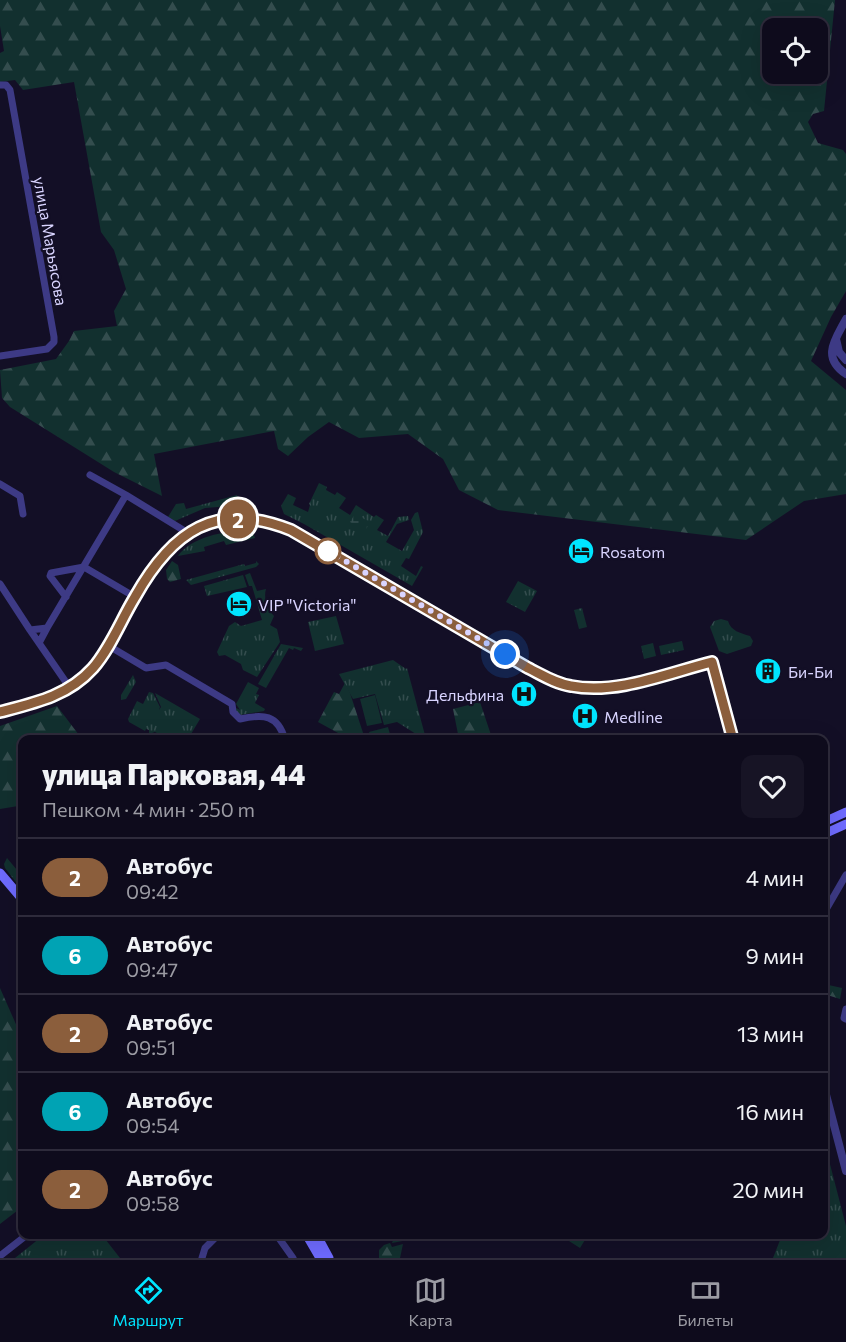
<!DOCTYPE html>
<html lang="ru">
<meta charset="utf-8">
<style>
body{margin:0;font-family:Commissioner,sans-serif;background:#171425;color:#f1f3f6;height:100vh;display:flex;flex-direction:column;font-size:22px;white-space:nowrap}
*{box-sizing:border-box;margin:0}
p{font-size:20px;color:#9b9ba3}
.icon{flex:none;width:33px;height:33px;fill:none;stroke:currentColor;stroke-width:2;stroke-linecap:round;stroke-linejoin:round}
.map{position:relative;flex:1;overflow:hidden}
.side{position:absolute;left:18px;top:735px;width:810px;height:504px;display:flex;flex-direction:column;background:#0e0b1c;border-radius:12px;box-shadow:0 6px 24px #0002,0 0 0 2px #2e2b3b}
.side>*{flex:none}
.badge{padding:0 12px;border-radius:20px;font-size:21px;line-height:39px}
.fabs{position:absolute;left:762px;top:18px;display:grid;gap:12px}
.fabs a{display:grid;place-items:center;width:66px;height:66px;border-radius:12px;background:#0e0b1c;box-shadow:0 6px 24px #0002,0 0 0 2px #2e2b3b;font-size:30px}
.you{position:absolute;width:30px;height:30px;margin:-15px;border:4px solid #fff;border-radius:50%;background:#1a73e8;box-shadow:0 0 0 9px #1a73e833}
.map>.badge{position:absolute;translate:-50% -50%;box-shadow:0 0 0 3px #fff}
.round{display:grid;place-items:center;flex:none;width:63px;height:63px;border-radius:12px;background:#171425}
.head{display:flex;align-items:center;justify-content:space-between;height:102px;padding:0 24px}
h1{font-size:28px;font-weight:800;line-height:45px}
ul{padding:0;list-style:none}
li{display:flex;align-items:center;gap:18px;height:78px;padding:0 24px;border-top:2px solid #2e2b3b}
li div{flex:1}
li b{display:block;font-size:22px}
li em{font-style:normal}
li .badge{min-width:66px;font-weight:700;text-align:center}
.tab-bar{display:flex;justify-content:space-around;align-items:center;height:84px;border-top:2px solid #2e2b3b;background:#0e0b1c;font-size:16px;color:#9b9ba3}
.tab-bar a{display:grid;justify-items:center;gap:3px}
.tab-bar .selected{color:#00e5ff}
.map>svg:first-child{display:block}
.grass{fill:url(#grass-tufts)}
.forest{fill:url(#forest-firs);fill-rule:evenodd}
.wetland{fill:url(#wetland-marsh)}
.pitch{fill:#12302f}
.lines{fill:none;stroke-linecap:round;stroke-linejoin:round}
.minor{stroke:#3d3a85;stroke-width:7}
.tertiary{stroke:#3d3a85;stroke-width:8}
.secondary{stroke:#6f6bff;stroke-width:9}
.line-casing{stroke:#fff;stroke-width:14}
.line{stroke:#8b5e3c;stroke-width:9}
.walk{stroke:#d9d4ff;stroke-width:6;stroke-dasharray:0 10.8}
.stop-dot{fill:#fff;stroke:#8b5e3c;stroke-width:3}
.labels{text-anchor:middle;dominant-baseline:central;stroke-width:4.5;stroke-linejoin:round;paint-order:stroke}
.street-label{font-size:16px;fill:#d9d4ff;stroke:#130f26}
.poi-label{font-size:16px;fill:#d9d4ff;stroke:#130f26;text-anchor:start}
</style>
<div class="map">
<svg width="846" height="1258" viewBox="0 0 846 1258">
<defs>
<pattern id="grass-tufts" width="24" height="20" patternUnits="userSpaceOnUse" patternTransform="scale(1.5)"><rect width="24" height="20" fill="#12302f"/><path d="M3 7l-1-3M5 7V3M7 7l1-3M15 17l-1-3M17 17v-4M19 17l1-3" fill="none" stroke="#344d4e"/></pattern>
<pattern id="forest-firs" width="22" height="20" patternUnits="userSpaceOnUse" patternTransform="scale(1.5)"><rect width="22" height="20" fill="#12302f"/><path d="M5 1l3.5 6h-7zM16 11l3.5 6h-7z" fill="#344d4e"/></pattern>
<pattern id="wetland-marsh" width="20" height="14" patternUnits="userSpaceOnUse" patternTransform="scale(1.5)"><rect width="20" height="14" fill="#12302f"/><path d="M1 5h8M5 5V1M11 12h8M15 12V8" fill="none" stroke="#344d4e"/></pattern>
</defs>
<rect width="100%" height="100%" fill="#130f26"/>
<path class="grass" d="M 319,483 L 327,487 L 326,490 L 335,495 L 337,492 L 346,498 L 339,508 L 350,515 L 356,505 L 374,517 L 376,515 L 384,520 L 377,530 L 388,536 L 398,517 L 408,516 L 409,520 L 397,524 L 386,542 L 402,551 L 414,530 L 411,520 L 415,513 L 418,512 L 423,532 L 409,559 L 406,558 L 401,566 L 416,576 L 421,566 L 423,567 L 412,586 L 304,524 L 284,514 L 281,506 L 288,494 L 296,498 L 293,505 L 308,512 L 310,505 L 309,504 Z
M 237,495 L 238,499 L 242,500 L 243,505 L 205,508 L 175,521 L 168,517 L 176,504 L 184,503 L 186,509 Z
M 247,530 L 253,532 L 255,538 L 226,545 L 224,541 L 204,547 L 205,551 L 178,556 C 191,537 225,531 247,530 Z
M 256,561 L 259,564 L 256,567 L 191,585 L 186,580 L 244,564 L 245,566 L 256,563 Z
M 250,573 L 257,591 L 266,589 C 263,599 268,609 274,616 L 270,625 L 277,629 L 280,642 L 257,677 L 243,670 L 241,664 L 225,655 L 219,656 L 217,652 L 229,626 L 235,622 L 241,626 L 262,620 L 252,586 L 249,586 L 245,575 Z
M 243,575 L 247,587 L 207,596 L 204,586 Z
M 518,581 L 537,591 L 525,612 L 506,602 Z
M 582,608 L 587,627 L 579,629 L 574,610 Z
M 336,616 L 344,644 L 315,651 L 308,622 Z
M 721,619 L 728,621 C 731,631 740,633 750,636 L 753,641 L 751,646 L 727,654 L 719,651 L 710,627 L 714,621 Z
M 682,641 L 684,650 L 661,655 L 659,646 Z
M 653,643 L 656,656 L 644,659 L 641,646 Z
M 281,644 L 303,648 L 301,651 L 294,648 L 293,650 L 289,648 L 266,688 L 258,684 Z
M 393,660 L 406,669 L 407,668 L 426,739 L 399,739 L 416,734 L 397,722 L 384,725 L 375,694 L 353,699 L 339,674 Z
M 133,675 L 136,682 L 126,699 L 121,700 L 121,695 Z
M 248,682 L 259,688 L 256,694 L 259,695 L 255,703 L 265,709 L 264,711 L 240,715 L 236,713 L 234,707 L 240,710 L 236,704 Z
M 149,692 L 153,693 L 160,707 L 159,710 L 161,707 L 155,693 L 200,719 L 188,739 L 168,739 L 155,732 L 149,734 L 149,730 L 146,729 L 145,731 L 129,722 L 128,719 L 137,701 L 143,704 Z
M 7,858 L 22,876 L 22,890 L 5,868 L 4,864 Z
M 824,1141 L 846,1226 L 846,1258 L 773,1258 L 782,1235 L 824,1234 Z
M 45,1234 L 102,1235 L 120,1258 L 15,1258 Z
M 558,1234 L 587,1234 L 588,1235 L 580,1248 Z"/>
<path class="forest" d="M 0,0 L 835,0 L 824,111 L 813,114 L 808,122 L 818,143 L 843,150 L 846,154 L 846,291 L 831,317 L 811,361 L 846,390 L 846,494 L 804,501 L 746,540 L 498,510 L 459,490 L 443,459 L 408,434 L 359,438 L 329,422 L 308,437 L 288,456 L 278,449 L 274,431 L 154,454 L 162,496 L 114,472 L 10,407 L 2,398 L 0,370 L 56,359 L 69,341 L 74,331 L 117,326 L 114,311 L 126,289 L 114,250 L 101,232 L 74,82 L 23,90 L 15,80 L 0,82 L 0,53 L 4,51 L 0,26 ZM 772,28 L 818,28 L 818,74 L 772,74 Z
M 172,561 L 178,565 L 181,579 L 170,582 L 167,579 L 166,570 Z
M 345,683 L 350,693 L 365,739 L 349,739 L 318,722 L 334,692 L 339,694 Z
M 480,702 L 491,735 L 470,739 L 459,739 L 453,709 Z
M 57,706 L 82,739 L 22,740 L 22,802 L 18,806 L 0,809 L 0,726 Z
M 824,984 L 842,988 L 840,999 L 824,994 Z
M 0,988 L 22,1038 L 22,1207 L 0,1224 Z
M 395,1235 L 432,1235 L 435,1241 L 423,1237 L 392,1243 Z
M 390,1243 L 392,1247 L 403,1244 L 400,1258 L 379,1258 L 379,1250 L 384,1245 Z"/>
<path class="wetland" d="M 355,514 L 370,522 L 365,531 L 350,522 Z"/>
<path class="pitch" d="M 375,695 L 382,723 L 367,726 L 360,699 Z
M 388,727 L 391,738 L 371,739 L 369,732 Z"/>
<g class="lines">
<path class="minor" d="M 0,85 L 6,85 L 10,90 L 54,337 L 54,342 L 47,349 L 0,356
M 0,484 L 20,496 L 23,514
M 126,495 L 188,533
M 0,584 L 30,630 L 47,628 L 126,495 L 90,475
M 66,597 L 50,576 L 51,573 L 84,567 L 135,597
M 30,630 L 70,688
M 39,643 L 47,628
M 109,646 L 146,668 L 166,665 L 232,704 L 233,712 L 240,719 C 263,714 278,714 285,740
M 824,913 L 846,875
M 846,1009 L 844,1018 L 846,1019
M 276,1234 L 293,1258
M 0,1256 L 28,1234
M 202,1258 L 205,1248 L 219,1234"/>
<path class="tertiary" d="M 846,319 C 835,340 821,357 846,374
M 836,339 L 839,352 L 846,360
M 0,712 C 35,703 68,696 93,668 C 111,647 121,620 135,597 C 172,531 216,501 291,530 L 540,674 C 550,679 560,684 570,686 C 614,695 670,673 712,662 L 733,740
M 824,1087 L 846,1171"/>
<path class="secondary" d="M 824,822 L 846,812
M 824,834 L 846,824
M 0,873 L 22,899
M 306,1234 L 320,1258
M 316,1234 L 329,1258"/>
</g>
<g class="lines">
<defs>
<path id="line" d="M 0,712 C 35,703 68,696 93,668 C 111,647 121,620 135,597 C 172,531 216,500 291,530 L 528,668 C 542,675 556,684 571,686 C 617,695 668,673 712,662 L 733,740"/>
</defs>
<use href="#line" class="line-casing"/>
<use href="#line" class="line"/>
<path class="walk" d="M 328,551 L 505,654"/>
</g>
<defs>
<symbol id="hotel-disc" viewBox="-11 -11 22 22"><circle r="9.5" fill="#00e5ff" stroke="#130f26"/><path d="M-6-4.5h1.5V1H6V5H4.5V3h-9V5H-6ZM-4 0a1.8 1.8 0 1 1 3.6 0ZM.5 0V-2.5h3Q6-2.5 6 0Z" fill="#111"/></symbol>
<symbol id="building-disc" viewBox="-11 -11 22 22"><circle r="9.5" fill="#00e5ff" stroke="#130f26"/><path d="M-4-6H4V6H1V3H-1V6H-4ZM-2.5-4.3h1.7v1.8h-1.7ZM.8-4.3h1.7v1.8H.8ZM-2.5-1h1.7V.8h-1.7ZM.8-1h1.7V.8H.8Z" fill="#111"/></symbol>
<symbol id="hospital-disc" viewBox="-11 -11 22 22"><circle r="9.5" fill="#00e5ff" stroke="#130f26"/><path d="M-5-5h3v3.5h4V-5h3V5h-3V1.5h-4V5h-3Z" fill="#111"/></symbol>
</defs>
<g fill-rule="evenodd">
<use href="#hotel-disc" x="566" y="536" width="30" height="30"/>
<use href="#hotel-disc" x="224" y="589" width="30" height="30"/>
<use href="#building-disc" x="753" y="656" width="30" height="30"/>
<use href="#hospital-disc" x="509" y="679" width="30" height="30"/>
<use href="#hospital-disc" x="570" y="701" width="30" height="30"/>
</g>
<circle class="stop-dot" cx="328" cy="551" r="12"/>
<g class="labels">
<g class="street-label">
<text transform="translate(51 241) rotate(80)">улица Марьясова</text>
</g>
<g class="poi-label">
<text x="600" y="551">Rosatom</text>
<text x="258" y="604">VIP "Victoria"</text>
<text x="788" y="671">Би-Би</text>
<text x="504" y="694" text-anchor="end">Дельфина</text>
<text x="604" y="716">Medline</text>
</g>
</g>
</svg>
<div class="fabs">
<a><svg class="icon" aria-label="locate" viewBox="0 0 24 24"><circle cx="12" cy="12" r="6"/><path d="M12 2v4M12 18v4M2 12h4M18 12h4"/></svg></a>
</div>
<div class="you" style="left:505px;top:654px"></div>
<b class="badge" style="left:238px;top:519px;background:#8b5e3c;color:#fff">2</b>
<section class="side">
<div class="head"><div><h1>улица Парковая, 44</h1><p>Пешком · 4 мин · 250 m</p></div><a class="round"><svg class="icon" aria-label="heart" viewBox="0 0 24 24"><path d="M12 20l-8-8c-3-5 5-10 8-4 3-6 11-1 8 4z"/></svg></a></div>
<ul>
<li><span class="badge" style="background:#8b5e3c;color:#fff">2</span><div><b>Автобус</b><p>09:42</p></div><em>4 мин</em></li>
<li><span class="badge" style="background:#00a3b4;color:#fff">6</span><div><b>Автобус</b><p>09:47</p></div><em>9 мин</em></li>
<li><span class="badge" style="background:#8b5e3c;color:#fff">2</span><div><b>Автобус</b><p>09:51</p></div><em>13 мин</em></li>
<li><span class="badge" style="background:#00a3b4;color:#fff">6</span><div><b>Автобус</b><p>09:54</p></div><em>16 мин</em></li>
<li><span class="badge" style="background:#8b5e3c;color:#fff">2</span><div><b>Автобус</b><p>09:58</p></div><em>20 мин</em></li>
</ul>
</section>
</div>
<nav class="tab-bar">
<a class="selected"><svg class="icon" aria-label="directions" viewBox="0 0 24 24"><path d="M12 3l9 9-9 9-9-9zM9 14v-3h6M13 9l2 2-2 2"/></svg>Маршрут</a>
<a><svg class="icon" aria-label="map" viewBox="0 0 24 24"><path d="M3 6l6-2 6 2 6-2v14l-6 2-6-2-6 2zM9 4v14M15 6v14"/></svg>Карта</a>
<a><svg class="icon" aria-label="tickets" viewBox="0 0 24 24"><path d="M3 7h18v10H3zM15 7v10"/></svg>Билеты</a>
</nav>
